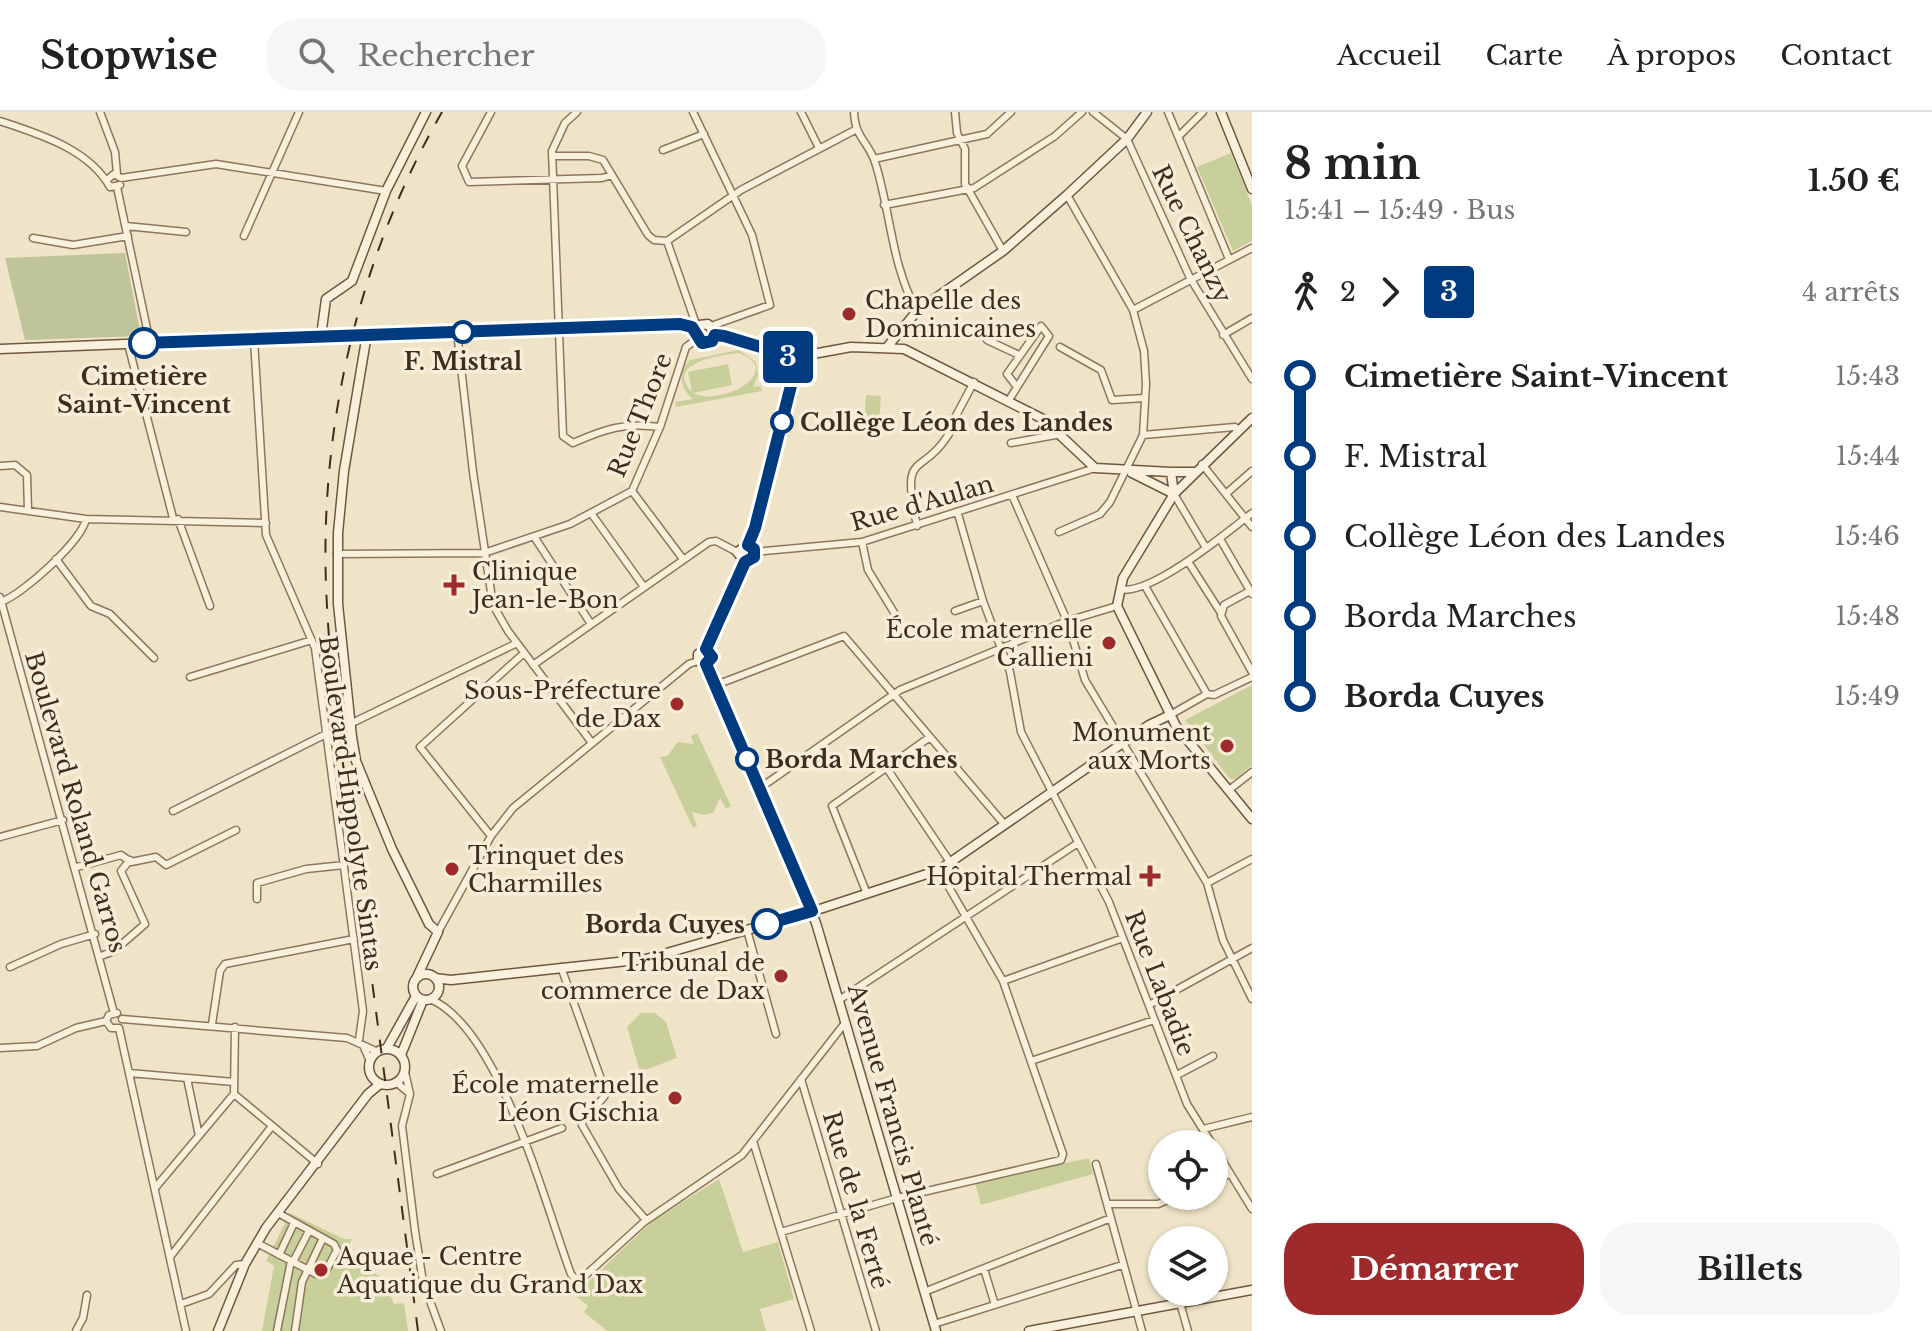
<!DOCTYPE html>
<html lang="fr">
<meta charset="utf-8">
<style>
body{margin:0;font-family:"Libre Baskerville",serif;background:#f6f6f6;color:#222;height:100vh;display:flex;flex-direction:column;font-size:30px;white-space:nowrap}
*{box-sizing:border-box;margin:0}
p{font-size:26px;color:#767676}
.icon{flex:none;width:44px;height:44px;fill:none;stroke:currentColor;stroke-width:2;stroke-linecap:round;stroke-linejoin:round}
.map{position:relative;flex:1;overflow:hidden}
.side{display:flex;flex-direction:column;background:#fff;width:680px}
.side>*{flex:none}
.badge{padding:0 16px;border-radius:6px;font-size:28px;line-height:52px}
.buttons{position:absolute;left:1148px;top:1018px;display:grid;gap:16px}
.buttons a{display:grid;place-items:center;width:80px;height:80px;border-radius:50%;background:#fff;box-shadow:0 2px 6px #0004;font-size:40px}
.map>.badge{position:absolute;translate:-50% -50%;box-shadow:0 0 0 4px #fff}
.legs{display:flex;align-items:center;gap:12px;height:88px;padding:0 32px;font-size:26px}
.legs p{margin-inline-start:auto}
.summary{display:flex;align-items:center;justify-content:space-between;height:136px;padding:0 32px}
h1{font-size:44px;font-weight:800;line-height:60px}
.button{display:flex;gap:16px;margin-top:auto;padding:16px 32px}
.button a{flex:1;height:92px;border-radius:32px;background:#9e2a2b;color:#fff;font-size:32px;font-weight:800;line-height:92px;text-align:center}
.button a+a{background:#f6f6f6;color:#222}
ul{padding:0 32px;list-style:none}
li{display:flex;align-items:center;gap:28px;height:80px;font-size:30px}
li i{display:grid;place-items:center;width:12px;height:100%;margin:0 10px;background:currentColor}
li i::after{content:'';width:20px;height:20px;margin:-10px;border:6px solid;border-radius:50%;background:#fff}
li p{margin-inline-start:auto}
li:first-child i{background:linear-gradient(#0000 50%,currentColor 0)}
li:last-child i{background:linear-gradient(currentColor 50%,#0000 0)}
header{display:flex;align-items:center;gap:48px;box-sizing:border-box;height:112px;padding:0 40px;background:#fff;border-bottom:2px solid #e0e0e0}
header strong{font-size:38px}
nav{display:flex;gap:44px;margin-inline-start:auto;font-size:28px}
.search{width:560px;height:72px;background:#f6f6f6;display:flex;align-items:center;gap:20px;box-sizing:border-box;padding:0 28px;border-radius:32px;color:#767676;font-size:30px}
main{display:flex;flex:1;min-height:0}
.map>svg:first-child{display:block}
.green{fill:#c9cf9b;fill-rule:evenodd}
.cemetery{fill:#bfc49a}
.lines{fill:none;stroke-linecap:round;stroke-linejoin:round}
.street-casing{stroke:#8d765c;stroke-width:9}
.secondary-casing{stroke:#6f573f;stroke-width:11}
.street{stroke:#faf1dc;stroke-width:6}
.secondary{stroke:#faf1dc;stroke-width:8}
.rail{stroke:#3d2e20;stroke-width:2;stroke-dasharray:14 14;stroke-linecap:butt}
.line-1-casing{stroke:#fff;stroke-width:18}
.line-1{stroke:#003b80;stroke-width:12}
.poi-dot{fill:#9e2a2b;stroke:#f7eed8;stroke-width:3}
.stop-1-dot{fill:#fff;stroke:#003b80;stroke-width:4}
.labels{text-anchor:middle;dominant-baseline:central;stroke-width:7;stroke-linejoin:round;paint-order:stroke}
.street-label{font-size:24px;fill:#3d2e20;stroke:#f7eed8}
.poi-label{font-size:24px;fill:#3d2e20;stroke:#f7eed8;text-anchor:end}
.stop-label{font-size:24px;font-weight:bold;fill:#3d2e20;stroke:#f7eed8}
</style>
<header>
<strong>Stopwise</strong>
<div class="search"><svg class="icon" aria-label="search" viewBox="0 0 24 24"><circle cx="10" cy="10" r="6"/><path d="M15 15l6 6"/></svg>Rechercher</div>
<nav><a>Accueil</a><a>Carte</a><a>À propos</a><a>Contact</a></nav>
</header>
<main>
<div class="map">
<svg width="1252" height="1219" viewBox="0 0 1252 1219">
<rect width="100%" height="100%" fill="#f0e4c8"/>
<path class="green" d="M 1231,41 L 1252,93 L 1252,129 L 1233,139 L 1197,55 Z
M 739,238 L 756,250 L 758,264 L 753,275 L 761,274 L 762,279 L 676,295 L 675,290 L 693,287 C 680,276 677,261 690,248 ZM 739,241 C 787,259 720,296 693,281 L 732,273 L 728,252 L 688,260 L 692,280 C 663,251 721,243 739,241 Z
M 866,283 L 881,284 L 879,315 L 864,314 Z
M 1252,573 L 1252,653 L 1235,667 L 1230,667 L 1185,608 Z
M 697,621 L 731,694 L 726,697 L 720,686 L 713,701 L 703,703 L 692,700 L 697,714 L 693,716 L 660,645 L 667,644 L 678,630 L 694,632 L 691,624 Z
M 641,901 L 655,901 L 666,910 L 677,946 L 640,960 L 627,915 Z
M 1089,1046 L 1093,1062 L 981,1093 L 975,1071 Z
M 719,1067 L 743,1140 L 778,1130 L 794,1187 L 760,1197 L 766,1219 L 607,1219 L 584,1200 L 588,1194 L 577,1185 L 579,1179 L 651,1110 Z
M 290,1101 L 344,1127 L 352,1127 L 343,1145 L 382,1165 L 394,1192 L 404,1191 L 408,1219 L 262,1219 L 274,1154 L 266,1149 Z"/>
<path class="cemetery" d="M 125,141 L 141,224 L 25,228 L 5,146 Z"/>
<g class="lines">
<defs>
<path id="street" d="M 100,0 L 115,40 L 117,62
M 491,0 L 462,54 L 469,70 L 602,66 L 612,63
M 577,0 L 565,11 L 552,39 L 563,324 L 573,331 C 605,317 625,310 660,315
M 693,0 L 752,123 L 770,193 L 711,214
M 801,0 L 819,36
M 854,0 C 855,26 868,29 875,50 C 891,100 891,153 917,199
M 955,0 L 957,21 L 965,37 L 965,72 L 1003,139
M 1093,0 L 1127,27 L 1190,166 L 1252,267
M 1168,0 L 1229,147
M 0,9 C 39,22 89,37 110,75 L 120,73
M 1179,24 L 1203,0
M 663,38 L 704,22
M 552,44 L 589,44 L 603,48 L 648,123 L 654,128 L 667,129
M 874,47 L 987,22 L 1011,0
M 108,67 L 114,62 L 121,66 L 216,52 L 386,79
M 117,75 L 150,231
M 884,93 L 974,76 L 1055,24 L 1082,0
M 126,114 L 186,120
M 244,124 L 299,0
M 33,126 L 73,133 L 128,124
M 667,129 L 741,78 L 855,18
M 667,129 L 697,215
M 1133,198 L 1252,136
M 457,220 L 473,360 L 493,493 L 508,519 L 592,631
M 1223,223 L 1252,206
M 254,228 L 266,423 L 315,536 L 363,899 L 359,928
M 987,228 L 1019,243
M 128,232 L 173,406
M 1060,235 L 1101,258 L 1112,288 L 1145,286
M 1009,288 L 1049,224 L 1041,214 L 1007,262 L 1017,275
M 951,313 L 974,270
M 1143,323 L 1235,315 L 1239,318
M 1011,331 L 1061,322
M 1202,352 L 1252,415
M 0,354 L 15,353 L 27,363 L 28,399
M 632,379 L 683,447
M 1228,380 L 1252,359
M 1174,382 L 1206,436
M 1012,383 L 1068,511 L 1085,568 L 1207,771 L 1223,828 L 1252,887
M 0,395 L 86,407 L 266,411
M 591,401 L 644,475
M 958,402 L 983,489 L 1010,560 L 1021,620 L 1109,790 L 1187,992 L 1212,1032
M 178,407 L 210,494
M 917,414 C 900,333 921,370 952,317
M 1059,420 L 1100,402 L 1110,390 L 1143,323 L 1146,272 L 1144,239 L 1133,198 L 1067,83
M 535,426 L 591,512
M 1220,427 L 1252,482
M 862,430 L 868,458 L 898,507
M 755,440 L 862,430 L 1095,356
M 337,442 L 484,441 L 570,412 L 632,379 L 660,315 L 686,235 L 697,227
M 56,447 L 91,494 L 110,502 L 154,546
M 1189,451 L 1221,501
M 1145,474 L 1207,582
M 1120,477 C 1149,485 1228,420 1252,401
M 1248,480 L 1224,493 L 1221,504 L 1252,560
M 0,485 L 114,901
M 1,490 C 23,482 82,429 86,407
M 955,499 L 983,489
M 533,553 L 709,430 L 716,429 L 737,440
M 190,565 L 312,528
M 716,573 L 844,524 L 1005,713
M 1170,603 L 1207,582 L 1214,583 L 1252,565
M 350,612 L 517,531
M 886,655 L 950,750
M 760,676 L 900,578 L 1067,509 L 1117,494
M 1229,678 L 1252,660
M 173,699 L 326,622
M 491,724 L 420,635 L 524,541
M 0,725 L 63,708
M 77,755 L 121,743 L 131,750 L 156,745 L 166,753 L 236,718
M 1207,771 L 1252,747
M 867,782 L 832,694 L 930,625
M 257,787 L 257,771 L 306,757 L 344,753
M 747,818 L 776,922
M 438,820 L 491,724 L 513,696 L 689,552 L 698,549
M 101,844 L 114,839 L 145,812 L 121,759 L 130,748
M 10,855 L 61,832 L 95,822
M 561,855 L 606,981 C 601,995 583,996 582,1013 L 619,1077 L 646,1108
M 1003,869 L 1123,826
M 430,887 C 500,916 545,1093 571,1162 L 578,1170 L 644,1110 L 742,1043 L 845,911
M 839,888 L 1078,731
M 1149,893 L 1252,836
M 117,901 L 109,903 L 106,909 L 111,916 L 119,916
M 122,907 L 347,926 L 376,939
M 212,912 L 220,859 L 225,852 L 354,827
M 235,915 L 234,982 L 318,1052
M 119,916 L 186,1219
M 363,933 L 369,947
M 0,936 L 37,934 L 76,916 L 106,909
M 1031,949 L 1154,908
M 405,960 L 410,982 L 402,1014 L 415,1119 L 423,1170 L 441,1219
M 129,961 L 234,970
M 1177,963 L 1213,944
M 187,966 L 199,1024
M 801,967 L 876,1219
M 397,971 L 409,981
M 1203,1017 L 1252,1005
M 753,1029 L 811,1219
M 1214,1035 L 1252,1097
M 1096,1052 L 1142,1219
M 437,1062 L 562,1016
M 1214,1068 L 1230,1062
M 155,1076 L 234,982
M 1107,1092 L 1158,1092 L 1177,1084
M 781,1120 L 897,1086 L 1061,1048 L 1063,1042 L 1003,869 L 939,758
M 257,1131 L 316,1162 L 326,1159 L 337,1138 L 334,1132 L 278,1101
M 279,1143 L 294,1111
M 170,1145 L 272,1014
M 293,1150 L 309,1119
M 984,1157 L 995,1193
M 924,1180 L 1111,1106
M 1180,1191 L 1188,1219
M 181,1192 L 209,1182 L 236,1153 L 245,1152
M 934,1212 L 1122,1153
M 76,1219 L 83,1206 L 87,1183
M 277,1219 L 291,1149
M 295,1219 L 302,1170 L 323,1126"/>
<path id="secondary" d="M 1221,0 L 1252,77
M 695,219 L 697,227 L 702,231 L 712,229 L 715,223
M 695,219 L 699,213 L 708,212 L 715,223
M 367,222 L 344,359 L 338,421 L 338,492 L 352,625 L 356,649 L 392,737 L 429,812 L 438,820 L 416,867
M 715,223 L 791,246 L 851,235 L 904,237 L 1043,307 L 1095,356 L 1171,360 L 1174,382
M 321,224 L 326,187 L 352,169 L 386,79 L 426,0
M 888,234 L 917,199 L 1003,139 L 1067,83 L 1127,27 L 1147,0
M 0,237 L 604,213 L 680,212 L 695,219
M 1252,306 L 1174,382 L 1123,466 L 1117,494 L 1176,614 L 1252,707
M 1171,360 L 1193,360
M 1132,361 L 1174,382
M 748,433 L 754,421 L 798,246
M 745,450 L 737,440 L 748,433
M 745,450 L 755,442 L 748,433
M 706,552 L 816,811 L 936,1219
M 706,552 L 698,549 L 698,542 L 706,537 L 745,450
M413 875a13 13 0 1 1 26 0a13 13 0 1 1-26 0Z
M 435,866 L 451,868 L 646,847 L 823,796 L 939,758 L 1149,613 L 1170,603
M 387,936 L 416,884
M369 955a18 18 0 1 1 36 0a18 18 0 1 1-36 0Z
M 401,943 L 423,888
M 218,1219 L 245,1152 L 266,1116 L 368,982 L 380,972
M 1029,1219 L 1252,1178"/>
</defs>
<use href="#street" class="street-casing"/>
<use href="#secondary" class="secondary-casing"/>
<use href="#street" class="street"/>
<use href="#secondary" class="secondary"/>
<path class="rail" d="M 418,1219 C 399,1074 380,930 361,785 C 348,682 330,578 326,474 C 320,309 360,143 442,0"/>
</g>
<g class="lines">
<defs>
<path id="line-1" d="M 144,231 L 680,212 L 692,215 L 702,231 L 712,229 L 715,223 L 724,224 L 798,246 L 755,416 L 748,433 L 754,437 L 754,445 L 745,450 L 706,537 L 712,545 L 706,552 L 812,799 L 767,812"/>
</defs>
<use href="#line-1" class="line-1-casing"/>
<use href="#line-1" class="line-1"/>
</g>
<g class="poi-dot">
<circle cx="849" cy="202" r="8"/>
<path d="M450 461h8v8h8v8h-8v8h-8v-8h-8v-8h8z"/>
<circle cx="1109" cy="531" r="8"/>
<circle cx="677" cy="592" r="8"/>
<circle cx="1227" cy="634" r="8"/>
<circle cx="452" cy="757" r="8"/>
<path d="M1146 752h8v8h8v8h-8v8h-8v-8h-8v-8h8z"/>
<circle cx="781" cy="864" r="8"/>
<circle cx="675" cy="986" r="8"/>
<circle cx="321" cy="1158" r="8"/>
</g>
<g class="stop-1-dot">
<circle cx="463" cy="220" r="10"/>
<circle cx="144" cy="231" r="14"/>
<circle cx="782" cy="310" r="10"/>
<circle cx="747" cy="647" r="10"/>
<circle cx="767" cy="812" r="14"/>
</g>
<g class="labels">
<g class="street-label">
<text transform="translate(1192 122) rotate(64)">Rue Chanzy</text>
<text transform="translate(640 303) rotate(-68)">Rue Thore</text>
<text transform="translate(922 391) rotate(-16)">Rue d'Aulan</text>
<text transform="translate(76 690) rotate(74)">Boulevard Roland Garros</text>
<text transform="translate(351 691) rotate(82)">Boulevard Hippolyte Sintas</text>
<text transform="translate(1160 871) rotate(69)">Rue Labadie</text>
<text transform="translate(893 1003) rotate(74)">Avenue Francis Planté</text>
<text transform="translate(856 1088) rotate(74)">Rue de la Ferté</text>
</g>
<g class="poi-label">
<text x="865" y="188" text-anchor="start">Chapelle des<tspan x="865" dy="28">Dominicaines</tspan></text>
<text x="472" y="459" text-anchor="start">Clinique<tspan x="472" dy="28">Jean-le-Bon</tspan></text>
<text x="1093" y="517">École maternelle<tspan x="1093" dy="28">Gallieni</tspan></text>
<text x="661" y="578">Sous-Préfecture<tspan x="661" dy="28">de Dax</tspan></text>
<text x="1211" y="620">Monument<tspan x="1211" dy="28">aux Morts</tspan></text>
<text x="468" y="743" text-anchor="start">Trinquet des<tspan x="468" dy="28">Charmilles</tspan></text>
<text x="1132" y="764">Hôpital Thermal</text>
<text x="765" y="850">Tribunal de<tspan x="765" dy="28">commerce de Dax</tspan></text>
<text x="659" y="972">École maternelle<tspan x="659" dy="28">Léon Gischia</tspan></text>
<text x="337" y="1144" text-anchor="start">Aquae - Centre<tspan x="337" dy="28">Aquatique du Grand Dax</tspan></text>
</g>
<g class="stop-label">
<text x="463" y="249">F. Mistral</text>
<text x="144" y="264">Cimetière<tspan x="144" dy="28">Saint-Vincent</tspan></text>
<text x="800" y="310" text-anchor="start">Collège Léon des Landes</text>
<text x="765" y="647" text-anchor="start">Borda Marches</text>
<text x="745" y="812" text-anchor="end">Borda Cuyes</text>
</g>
</g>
</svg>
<div class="buttons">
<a><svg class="icon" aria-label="locate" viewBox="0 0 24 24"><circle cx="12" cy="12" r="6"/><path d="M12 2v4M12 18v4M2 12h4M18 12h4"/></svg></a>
<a><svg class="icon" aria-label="layers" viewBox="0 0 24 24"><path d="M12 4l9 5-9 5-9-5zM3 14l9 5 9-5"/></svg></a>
</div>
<b class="badge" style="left:788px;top:245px;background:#003b80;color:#fff">3</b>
</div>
<section class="side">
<div class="summary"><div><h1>8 min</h1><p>15:41 – 15:49 · Bus</p></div><b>1.50 €</b></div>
<div class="legs"><svg class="icon" aria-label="walk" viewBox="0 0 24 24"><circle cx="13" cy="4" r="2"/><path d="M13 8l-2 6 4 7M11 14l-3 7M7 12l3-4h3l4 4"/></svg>2<svg class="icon" aria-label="forward" viewBox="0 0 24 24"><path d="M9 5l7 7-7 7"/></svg><b class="badge" style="background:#003b80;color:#fff">3</b><p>4 arrêts</p></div>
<ul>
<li><i style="color:#003b80"></i><b>Cimetière Saint-Vincent</b><p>15:43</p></li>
<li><i style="color:#003b80"></i><span>F. Mistral</span><p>15:44</p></li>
<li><i style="color:#003b80"></i><span>Collège Léon des Landes</span><p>15:46</p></li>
<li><i style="color:#003b80"></i><span>Borda Marches</span><p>15:48</p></li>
<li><i style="color:#003b80"></i><b>Borda Cuyes</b><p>15:49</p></li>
</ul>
<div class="button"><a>Démarrer</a><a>Billets</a></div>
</section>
</main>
